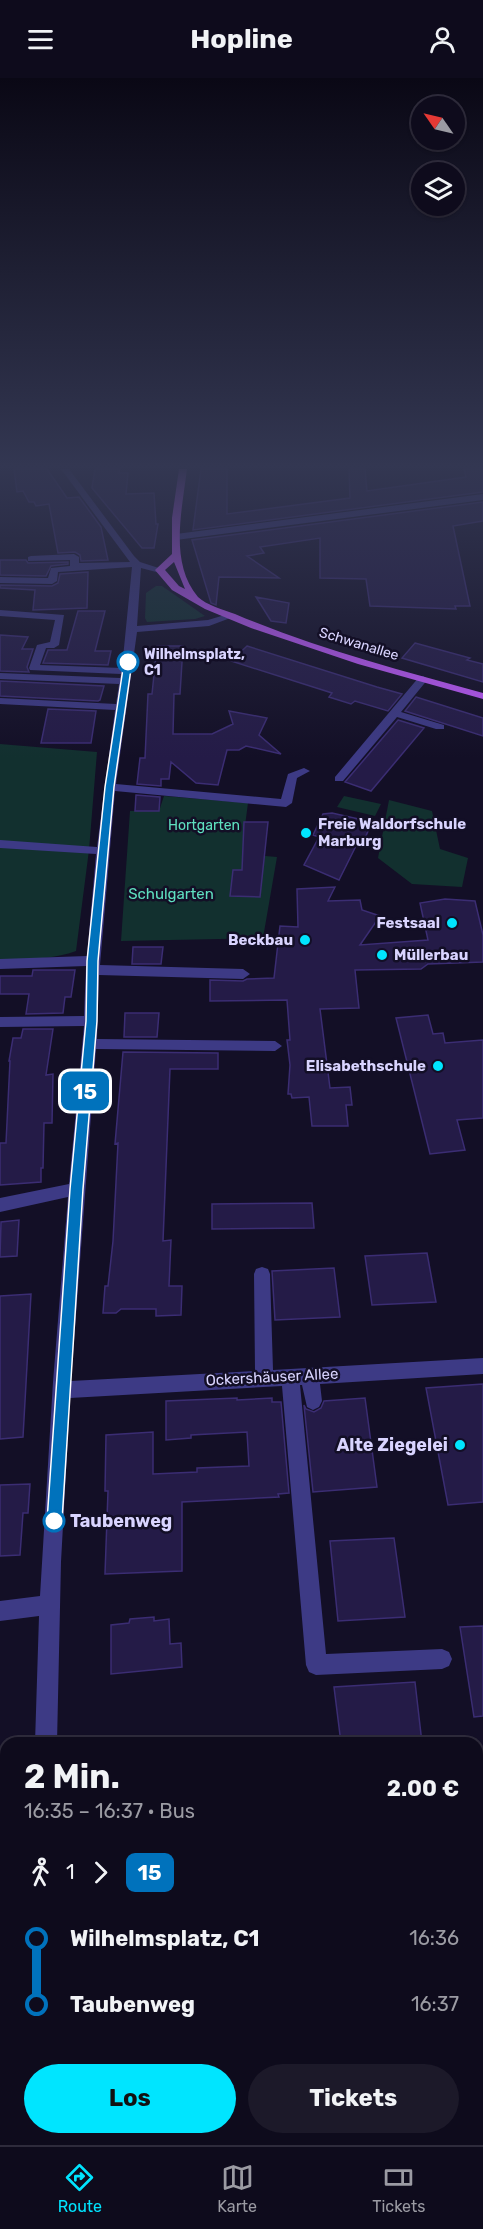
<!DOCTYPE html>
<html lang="de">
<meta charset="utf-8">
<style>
body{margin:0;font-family:Rubik,sans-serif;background:#1c1929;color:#f1f3f6;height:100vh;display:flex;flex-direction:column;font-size:22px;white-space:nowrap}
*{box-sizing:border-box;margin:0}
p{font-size:20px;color:#9b9ba3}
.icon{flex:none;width:33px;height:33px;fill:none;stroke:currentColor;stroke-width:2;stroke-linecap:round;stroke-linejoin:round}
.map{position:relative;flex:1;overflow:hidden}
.side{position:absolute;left:0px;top:1659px;width:483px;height:408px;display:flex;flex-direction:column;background:#0e0b1c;border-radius:18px 18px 0 0;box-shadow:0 2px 4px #0004,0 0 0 2px #2e2b3b}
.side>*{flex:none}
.badge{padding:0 12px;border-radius:9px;font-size:21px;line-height:39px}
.needle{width:39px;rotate:304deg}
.tools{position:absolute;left:411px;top:18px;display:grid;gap:12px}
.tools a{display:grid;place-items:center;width:54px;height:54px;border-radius:50%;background:#0e0b1c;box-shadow:0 2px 4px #0004,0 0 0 2px #2e2b3b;font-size:30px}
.map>.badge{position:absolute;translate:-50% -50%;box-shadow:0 0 0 3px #fff}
.legs{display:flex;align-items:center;gap:9px;height:66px;padding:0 24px;font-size:20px}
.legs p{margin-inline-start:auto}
.overview{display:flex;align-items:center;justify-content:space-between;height:102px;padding:0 24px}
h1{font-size:33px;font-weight:700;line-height:45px}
.button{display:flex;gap:12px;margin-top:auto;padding:12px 24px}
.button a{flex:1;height:69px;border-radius:36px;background:#00e5ff;color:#111;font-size:24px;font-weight:700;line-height:69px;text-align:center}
.button a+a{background:#1c1929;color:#f1f3f6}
ul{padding:0 24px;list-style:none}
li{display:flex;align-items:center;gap:21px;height:66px;font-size:22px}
li i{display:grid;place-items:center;width:9px;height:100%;margin:0 8px;background:currentColor}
li i::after{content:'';width:15px;height:15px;margin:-8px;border:4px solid;border-radius:50%;background:#0e0b1c}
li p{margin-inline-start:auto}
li:first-child i{background:linear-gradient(#0000 50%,currentColor 0)}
li:last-child i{background:linear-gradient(currentColor 50%,#0000 0)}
header{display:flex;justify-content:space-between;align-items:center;height:78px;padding:0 24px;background:#0e0b1c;font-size:27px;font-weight:700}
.tab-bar{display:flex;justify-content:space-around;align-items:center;height:84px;border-top:2px solid #2e2b3b;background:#0e0b1c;font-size:16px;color:#9b9ba3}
.tab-bar a{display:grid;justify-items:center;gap:3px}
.tab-bar .selected{color:#00e5ff}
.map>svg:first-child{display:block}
.green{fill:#12302f}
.building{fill:#241b47;stroke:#3b2d73;stroke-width:1.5}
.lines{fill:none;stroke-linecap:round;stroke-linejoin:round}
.minor{fill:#3d3a85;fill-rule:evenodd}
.major{fill:#c25bff;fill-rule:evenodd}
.line-1{fill:#0072bc;stroke:#fff;stroke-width:1.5}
.stop-1-dot{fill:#fff;stroke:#0072bc;stroke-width:3}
.poi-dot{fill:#00e5ff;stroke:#130f26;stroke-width:2}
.labels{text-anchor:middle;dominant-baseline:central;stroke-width:5;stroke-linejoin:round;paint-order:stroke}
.far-street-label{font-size:14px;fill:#d9d4ff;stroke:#130f26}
.far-stop-label{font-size:14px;font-weight:bold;fill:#d9d4ff;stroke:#130f26;text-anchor:start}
.far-park-label{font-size:14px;fill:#5fe0c0;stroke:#130f26}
.poi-label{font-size:15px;font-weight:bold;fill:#d9d4ff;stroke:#130f26;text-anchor:end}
.park-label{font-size:15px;fill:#5fe0c0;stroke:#130f26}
.street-label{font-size:15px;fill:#d9d4ff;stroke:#130f26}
.near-poi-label{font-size:18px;font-weight:bold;fill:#d9d4ff;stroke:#130f26;text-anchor:end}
.near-stop-label{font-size:18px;font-weight:bold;fill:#d9d4ff;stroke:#130f26;text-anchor:start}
</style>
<header><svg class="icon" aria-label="menu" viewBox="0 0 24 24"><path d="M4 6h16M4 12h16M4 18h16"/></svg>Hopline<svg class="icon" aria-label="person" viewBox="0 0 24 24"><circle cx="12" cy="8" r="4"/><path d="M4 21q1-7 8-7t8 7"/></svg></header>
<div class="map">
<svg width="483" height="2067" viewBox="0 0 483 2067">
<rect width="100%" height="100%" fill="#130f26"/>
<path class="green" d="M 156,508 L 162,508 L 205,538 L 195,541 L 147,544 L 145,540 L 146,515 Z
M 0,666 L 97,674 L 89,772 L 76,873 C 52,882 25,881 0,881 Z
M 164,718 L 248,725 L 243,763 L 253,777 L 277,779 L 263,860 L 121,863 L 130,733 L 159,733 Z
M 344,718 L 381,726 L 375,738 L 337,729 Z
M 389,722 L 432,733 L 440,771 L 468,780 L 462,809 L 412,806 L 378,780 Z
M 6,1803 L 6,2015 L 0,2016 L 0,1806 Z"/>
<path class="building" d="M 14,391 L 47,391 L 67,420 L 79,419 L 101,449 L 108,482 L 81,483 L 80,477 L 75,474 L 58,475 L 49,426 L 36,428 L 34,424 L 29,424 L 23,413 L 17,414 Z
M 95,391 L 120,391 L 119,395 L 128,395 L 126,416 L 154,415 L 156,446 L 158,446 L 154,470 L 142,470 L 92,410 Z
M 201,391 L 227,391 L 227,436 L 350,420 L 349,391 L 365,391 L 367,413 L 466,399 L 464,391 L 483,391 L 483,414 L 193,452 Z
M 483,424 L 483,443 L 453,448 L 470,528 L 455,528 L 456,531 L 370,528 L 366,501 L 320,500 L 320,460 L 260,469 L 264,475 L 247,478 L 279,500 L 219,499 L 216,527 L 211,525 L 192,462 Z
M 0,482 L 26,482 L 28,485 L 68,484 L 68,486 L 51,488 L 46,498 L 0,497 Z
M 88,494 L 87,530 L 33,532 L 35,512 L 0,510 L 0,507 L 52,508 L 58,505 L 60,496 Z
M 256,519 L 289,525 L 286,545 L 271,543 Z
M 78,533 L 105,533 L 95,573 L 111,573 L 108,587 L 43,585 L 48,572 L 67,572 Z
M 0,557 L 28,559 L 22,571 L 33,571 L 27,589 L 29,594 L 0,593 Z
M 415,565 L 470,580 L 467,582 L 483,586 L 483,604 L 402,580 Z
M 157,568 L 183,568 L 180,616 L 174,616 L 173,656 L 212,656 L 233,646 L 229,633 L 267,640 L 259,657 L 281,676 L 246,668 L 239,672 L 227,672 L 218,707 L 196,705 L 171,684 L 169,701 L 161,701 L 161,708 L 137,706 L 140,680 L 145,680 L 148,616 L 152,616 Z
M 247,568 L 377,609 L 402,616 L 388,633 L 355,623 L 351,626 L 329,619 L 332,615 L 231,583 Z
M 0,603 L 104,608 L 100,622 L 98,623 L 0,618 Z
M 416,619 L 483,640 L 483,658 L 405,633 Z
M 48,631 L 96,633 L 91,665 L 41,665 Z
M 398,642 L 424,650 L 371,713 L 345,704 Z
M 136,717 L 160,719 L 159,733 L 135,733 Z
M 332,735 L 372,744 L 362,767 L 357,766 L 339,802 L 304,787 L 319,759 L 313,757 L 323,736 Z
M 244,744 L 268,744 L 260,819 L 230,818 L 233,792 L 242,792 Z
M 335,809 L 328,823 L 360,822 L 362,832 L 380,838 L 360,867 L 428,862 L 420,825 L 445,821 L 475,823 L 483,857 L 483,884 L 428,886 L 421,891 L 355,892 L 359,930 L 320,931 L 330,1010 L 350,1009 L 352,1027 L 346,1027 L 348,1048 L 312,1048 L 309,1019 L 292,1020 L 291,1016 L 288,1016 L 290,987 L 287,962 L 290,962 L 287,922 L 210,923 L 210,902 L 243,903 L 247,901 L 274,900 L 280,848 L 298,849 L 297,811 Z
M 133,869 L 163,869 L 161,886 L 132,886 Z
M 33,892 L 75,892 L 71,919 L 65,919 L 63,935 L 26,936 L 29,916 L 0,916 L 0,898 L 32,898 Z
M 125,935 L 159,935 L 157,959 L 124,959 Z
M 428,937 L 433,956 L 443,955 L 445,965 L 483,962 L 483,1040 L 457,1042 L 465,1072 L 430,1076 L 396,940 Z
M 23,951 L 53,951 L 46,997 L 53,996 L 52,1045 L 44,1045 L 43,1090 L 41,1090 L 41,1104 L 0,1107 L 0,1065 L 6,1065 L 10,983 L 9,983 L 13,960 L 21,960 Z
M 123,974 L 218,975 L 218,991 L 170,991 L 163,1163 L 171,1162 L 169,1208 L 182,1208 L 181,1237 L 156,1238 L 156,1231 L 121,1231 L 116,1235 L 103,1235 L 105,1208 L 108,1208 L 113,1163 L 118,1065 L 115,1066 Z
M 312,1125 L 314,1150 L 212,1151 L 212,1126 Z
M 19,1142 L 17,1178 L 0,1179 L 1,1144 Z
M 427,1175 L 436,1224 L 372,1227 L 365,1178 Z
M 334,1190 L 340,1239 L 275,1242 L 272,1193 Z
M 31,1216 L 23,1359 L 0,1361 L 0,1218 Z
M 483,1306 L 483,1424 L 448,1427 L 426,1310 Z
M 237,1320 L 237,1322 L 272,1320 L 272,1324 L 281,1324 L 289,1415 L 278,1416 L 279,1419 L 182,1424 L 182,1493 L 105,1496 L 108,1413 L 105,1413 L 106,1357 L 153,1354 L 153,1396 L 197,1394 L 197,1390 L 249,1388 L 247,1354 L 191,1357 L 191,1360 L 166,1362 L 166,1323 Z
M 365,1320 L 377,1409 L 313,1414 L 304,1327 L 306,1331 L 314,1334 L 321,1330 L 324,1323 Z
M 30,1406 L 28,1435 L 23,1435 L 20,1477 L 0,1478 L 0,1407 Z
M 394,1460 L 405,1539 L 338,1543 L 330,1463 Z
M 154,1539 L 154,1543 L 169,1541 L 170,1566 L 181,1565 L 182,1589 L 111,1596 L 111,1547 L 129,1545 L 130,1541 Z
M 483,1548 L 483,1638 L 474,1639 L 460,1549 Z
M 415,1604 L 422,1665 L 341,1665 L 334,1609 Z"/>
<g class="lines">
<path class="minor" d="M 61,391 L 69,391 L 134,478 L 140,484 L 165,492 L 160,495 L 141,490 L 137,548 L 208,542 L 228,536 L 233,539 L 209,548 L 137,554 L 116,706 L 281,721 L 288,696 L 304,690 L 310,693 L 297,700 L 292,725 L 286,729 L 115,713 L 100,887 L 243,891 L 250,896 L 243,901 L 99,897 L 97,961 L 275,963 L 282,968 L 275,973 L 96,971 L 71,1303 L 255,1293 L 254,1196 L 256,1191 L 262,1189 L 268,1191 L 270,1196 L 273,1292 L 483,1280 L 483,1296 L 320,1306 L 322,1323 L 319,1329 L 313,1332 L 307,1329 L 302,1307 L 300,1307 L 326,1576 L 442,1571 L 449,1574 L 452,1581 L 449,1588 L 442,1591 L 316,1597 L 309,1594 L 306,1587 L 282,1308 L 70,1320 L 61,1484 L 57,1665 L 35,1665 L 39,1538 L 0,1543 L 0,1523 L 40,1518 L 53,1304 L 68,1119 L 0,1134 L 0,1120 L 69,1106 L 84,948 L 0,949 L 0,939 L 84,938 L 86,888 L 0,891 L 0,881 L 87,878 L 96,776 L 0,770 L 0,762 L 97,769 L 115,632 L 0,626 L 0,620 L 116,626 L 119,606 L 0,601 L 0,595 L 120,600 L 121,596 L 30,592 L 29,590 L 37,567 L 50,564 L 55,542 L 0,538 L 0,532 L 64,537 L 59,567 L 54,570 L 46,570 L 40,587 L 122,590 L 132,489 L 58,494 L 57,503 L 52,506 L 0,505 L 0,499 L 48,500 L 51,490 L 70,488 L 70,482 L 28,483 L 28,479 L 31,478 L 74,476 L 79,479 L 79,485 L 130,484 Z
M 483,416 L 483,422 L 176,462 L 172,459 L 176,456 Z
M 423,598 L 428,601 L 401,634 L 444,647 L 444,651 L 436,651 L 397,639 L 343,703 L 335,703 L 335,699 L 419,599 Z
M 6,1782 L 6,1806 L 0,1809 L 0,1785 Z
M 36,2061 L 62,2061 L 62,2067 L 36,2067 Z"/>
<path class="major" d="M 179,391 L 187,391 C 182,432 169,485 198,519 C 206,527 224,532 235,536 C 315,570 399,592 483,615 L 483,621 L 358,586 L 251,550 L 205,531 L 172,512 L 155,492 L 172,476 L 172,440 ZM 174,484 L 185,511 L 179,508 L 165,492 Z"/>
</g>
<linearGradient id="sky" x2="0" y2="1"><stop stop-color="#0a0815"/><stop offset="0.57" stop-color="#333752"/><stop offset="1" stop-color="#333752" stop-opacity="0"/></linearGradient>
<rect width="483" height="680" fill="url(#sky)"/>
<path class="line-1" d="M 128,582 L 132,584 L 114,709 L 98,883 L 97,943 L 83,1111 L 62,1443 L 60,1448 L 54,1450 L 49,1448 L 47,1443 L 70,1111 L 86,943 L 87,883 L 105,709 L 124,584 Z"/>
<g class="stop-1-dot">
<circle cx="128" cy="584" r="10"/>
<circle cx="54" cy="1443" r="10"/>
</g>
<g class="poi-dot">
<circle cx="306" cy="755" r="6"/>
<circle cx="452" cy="845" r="6"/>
<circle cx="305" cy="862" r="6"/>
<circle cx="382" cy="877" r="6"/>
<circle cx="438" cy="988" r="6"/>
<circle cx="460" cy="1367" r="6"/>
</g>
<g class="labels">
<g class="far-street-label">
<text transform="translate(359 566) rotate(17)">Schwanallee</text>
</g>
<g class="far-stop-label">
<text x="144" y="576">Wilhelmsplatz,<tspan x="144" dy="16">C1</tspan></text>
</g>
<g class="far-park-label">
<text x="204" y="747">Hortgarten</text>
</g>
<g class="poi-label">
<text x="318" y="746" text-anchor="start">Freie Waldorfschule<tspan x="318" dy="17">Marburg</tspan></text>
<text x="440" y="845">Festsaal</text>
<text x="293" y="862">Beckbau</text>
<text x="394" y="877" text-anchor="start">Müllerbau</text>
<text x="426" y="988">Elisabethschule</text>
</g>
<g class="park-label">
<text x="171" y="816">Schulgarten</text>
</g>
<g class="street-label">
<text transform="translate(272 1299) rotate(-3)">Ockershäuser Allee</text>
</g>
<g class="near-poi-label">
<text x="448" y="1367">Alte Ziegelei</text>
</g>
<g class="near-stop-label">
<text x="70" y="1443">Taubenweg</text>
</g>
</g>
</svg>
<div class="tools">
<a><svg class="needle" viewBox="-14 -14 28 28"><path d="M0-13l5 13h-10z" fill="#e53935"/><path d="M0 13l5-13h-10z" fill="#9b9ba3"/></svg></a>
<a><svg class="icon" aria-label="layers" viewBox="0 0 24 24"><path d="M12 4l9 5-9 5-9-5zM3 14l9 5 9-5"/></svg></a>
</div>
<b class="badge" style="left:85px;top:1013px;background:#0072bc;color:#fff">15</b>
<section class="side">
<div class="overview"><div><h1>2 Min.</h1><p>16:35 – 16:37 · Bus</p></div><b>2.00 €</b></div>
<div class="legs"><svg class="icon" aria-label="walk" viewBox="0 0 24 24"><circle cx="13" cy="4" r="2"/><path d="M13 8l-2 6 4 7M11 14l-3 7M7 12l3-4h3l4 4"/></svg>1<svg class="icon" aria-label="forward" viewBox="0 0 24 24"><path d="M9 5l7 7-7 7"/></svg><b class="badge" style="background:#0072bc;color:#fff">15</b></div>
<ul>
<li><i style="color:#0072bc"></i><b>Wilhelmsplatz, C1</b><p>16:36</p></li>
<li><i style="color:#0072bc"></i><b>Taubenweg</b><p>16:37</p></li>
</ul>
<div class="button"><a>Los</a><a>Tickets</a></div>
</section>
</div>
<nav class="tab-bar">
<a class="selected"><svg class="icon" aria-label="directions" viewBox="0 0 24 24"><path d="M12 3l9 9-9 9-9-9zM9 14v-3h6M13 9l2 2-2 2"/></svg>Route</a>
<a><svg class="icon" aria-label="map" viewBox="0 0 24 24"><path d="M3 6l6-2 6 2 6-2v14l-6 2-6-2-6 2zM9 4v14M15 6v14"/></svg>Karte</a>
<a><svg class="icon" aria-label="tickets" viewBox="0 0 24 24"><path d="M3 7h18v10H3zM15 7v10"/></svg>Tickets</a>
</nav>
